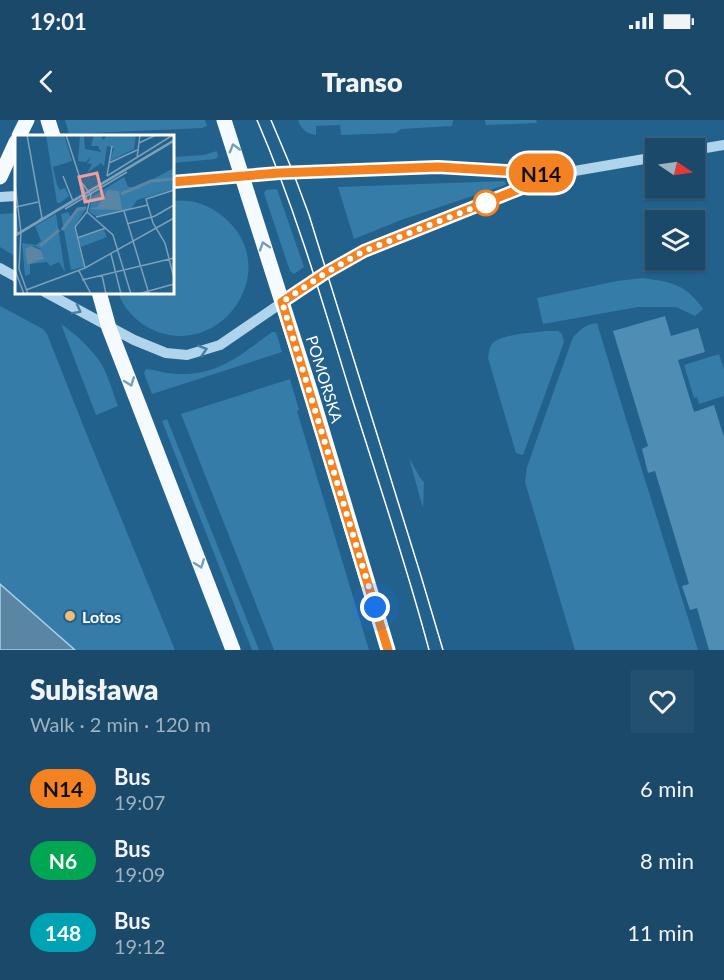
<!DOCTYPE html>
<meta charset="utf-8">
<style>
body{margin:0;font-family:Lato,sans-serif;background:#23506f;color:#f1f3f6;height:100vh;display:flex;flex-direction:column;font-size:22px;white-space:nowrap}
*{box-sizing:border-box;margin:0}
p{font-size:20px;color:#9fb2c0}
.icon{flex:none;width:33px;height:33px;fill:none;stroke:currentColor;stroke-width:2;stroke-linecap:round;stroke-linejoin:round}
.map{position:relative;height:530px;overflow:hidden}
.sheet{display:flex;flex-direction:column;background:#1a4969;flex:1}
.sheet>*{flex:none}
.badge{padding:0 12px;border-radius:20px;font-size:21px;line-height:39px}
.needle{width:39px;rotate:103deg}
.tools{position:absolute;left:645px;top:18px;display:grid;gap:12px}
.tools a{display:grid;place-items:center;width:60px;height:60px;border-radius:0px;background:#1a4969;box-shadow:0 2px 4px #0004,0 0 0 2px #38617d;font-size:30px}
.you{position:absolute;width:30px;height:30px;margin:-15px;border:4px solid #fff;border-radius:50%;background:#1a73e8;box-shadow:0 0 0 9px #1a73e833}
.map>.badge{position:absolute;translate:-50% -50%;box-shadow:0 0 0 3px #fff}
.round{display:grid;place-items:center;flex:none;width:63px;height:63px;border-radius:0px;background:#23506f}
.overview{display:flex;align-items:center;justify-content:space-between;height:102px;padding:0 30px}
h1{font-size:28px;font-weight:800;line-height:45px}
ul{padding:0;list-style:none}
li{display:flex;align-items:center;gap:18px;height:72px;padding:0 30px}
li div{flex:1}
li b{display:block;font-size:22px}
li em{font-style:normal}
li .badge{min-width:66px;font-weight:700;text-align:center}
.status{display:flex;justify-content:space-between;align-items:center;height:42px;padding:0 30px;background:#1a4969;direction:ltr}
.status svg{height:16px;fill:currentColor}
header{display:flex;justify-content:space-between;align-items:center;height:78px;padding:0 30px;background:#1a4969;font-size:27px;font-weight:800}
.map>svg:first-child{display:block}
.green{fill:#367ca9}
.water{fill:#5a86a3;stroke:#a4d1ec;stroke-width:1.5}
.building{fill:#4f8db5}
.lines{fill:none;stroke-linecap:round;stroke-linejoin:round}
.minor{stroke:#b0d4eb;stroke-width:10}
.major{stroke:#f5fafe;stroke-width:15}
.tram{stroke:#fff;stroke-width:1.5}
.oneway{stroke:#769eba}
.oneway2{stroke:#467ea4}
.line-casing{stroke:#fff;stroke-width:14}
.line{stroke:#f58220;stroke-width:9}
.walk{stroke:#fff;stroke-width:6;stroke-dasharray:0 10.8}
.stop-dot{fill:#fff;stroke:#f58220;stroke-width:3}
.poi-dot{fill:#f7bb72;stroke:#22618c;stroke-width:2}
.labels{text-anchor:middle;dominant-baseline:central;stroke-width:4.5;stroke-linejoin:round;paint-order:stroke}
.street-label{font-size:16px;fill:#fff;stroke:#22618c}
.poi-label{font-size:16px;font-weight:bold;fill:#fff;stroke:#22618c;text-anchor:start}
.inset-river{fill:none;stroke:#5a86a3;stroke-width:3}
.inset-road{fill:none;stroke:#7aa0ba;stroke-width:1.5}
.view{fill:#ed9e9e;fill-opacity:0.15;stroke:#ed9e9e;stroke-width:3}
.inset-edge{fill:none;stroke:#fff;stroke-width:3}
</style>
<div class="status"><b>19:01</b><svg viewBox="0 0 49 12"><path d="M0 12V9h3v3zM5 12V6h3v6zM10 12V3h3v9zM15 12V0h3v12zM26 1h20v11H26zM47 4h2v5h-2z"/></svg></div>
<header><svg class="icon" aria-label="back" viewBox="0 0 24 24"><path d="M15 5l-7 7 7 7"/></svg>Transo<svg class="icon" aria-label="search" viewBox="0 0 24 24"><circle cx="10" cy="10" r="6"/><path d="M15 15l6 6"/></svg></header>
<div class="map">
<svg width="724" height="530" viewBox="0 0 724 530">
<rect width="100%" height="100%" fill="#22618c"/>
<path class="green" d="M 65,0 L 205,0 L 207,6 L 202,8 L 69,14 Z
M 298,0 L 453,0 L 452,6 L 401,9 L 396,13 L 341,15 L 340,5 L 316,6 L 316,15 C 307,14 301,9 298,0 Z
M 485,0 L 536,0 L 537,3 L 486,5 Z
M 217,31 L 218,37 L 215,39 L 173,43 L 173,37 L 204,35 Z
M 504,61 L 506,63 L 505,65 L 401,100 L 354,119 L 338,67 Z
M 277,69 L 304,147 L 294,154 L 290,151 L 264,73 L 266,70 Z
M 173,81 C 194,78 215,87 230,103 C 281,156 217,241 151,209 C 136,202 124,188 118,173 L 172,172 Z
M 16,93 L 16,137 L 0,127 L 0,94 Z
M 643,158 C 671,162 686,164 703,189 L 695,196 L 676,187 L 638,187 L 543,204 L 537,178 L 617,161 Z
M 0,186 L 43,209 L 47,214 L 85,310 L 175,530 L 0,530 Z
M 597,203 L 622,286 L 698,530 L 575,530 L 525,362 L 527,347 L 573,217 C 581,209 586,204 597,203 Z
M 61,204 C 77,215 92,229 102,245 C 109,258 113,273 118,286 L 96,295 Z
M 545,211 L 558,211 L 562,214 L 564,222 L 523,335 L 516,333 L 488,238 C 489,233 489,228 492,224 C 501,214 532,213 545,211 Z
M 272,212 L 275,212 L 277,215 L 282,232 L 152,274 L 144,253 L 146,249 C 157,250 167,254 179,254 C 219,255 242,234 272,212 Z
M 719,234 L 724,249 L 724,276 L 699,284 L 697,277 L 694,278 L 684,245 Z
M 290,259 L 299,290 L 297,291 L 369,530 L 274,530 L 181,294 Z
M 167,299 L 253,515 L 259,530 L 252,530 L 162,301 Z
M 409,338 L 421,359 L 424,362 L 423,388 Z"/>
<path class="water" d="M 0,464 L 75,530 L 0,530 Z"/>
<path class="building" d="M 665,196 L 671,216 L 698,208 L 705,232 L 678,240 L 694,292 L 714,285 L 724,317 L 724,530 L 709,530 L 697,488 L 690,490 L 682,466 L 689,464 L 655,351 L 648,353 L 642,329 L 648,326 L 613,211 Z"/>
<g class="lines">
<path class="minor" d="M 694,30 L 724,25
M 172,62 L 279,53 L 438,47 L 552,54
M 0,77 L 16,76
M 0,148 L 16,157
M 45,172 L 134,220 L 166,233 L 187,235 L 220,225 L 315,160 L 364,131 L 557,54 L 656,37"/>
<path class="major" d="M 48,0 L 53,16
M 224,0 L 311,273 L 388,530
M 19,16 L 27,0
M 0,57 L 16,22
M 99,172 L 109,208 L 140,288 L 233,530"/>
<path class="tram" d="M 257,0 C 295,88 322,180 350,272 C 377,358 406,443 429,530
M 271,0 L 293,52 L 309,95 L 421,456 L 443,530"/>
</g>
<defs><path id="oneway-chevron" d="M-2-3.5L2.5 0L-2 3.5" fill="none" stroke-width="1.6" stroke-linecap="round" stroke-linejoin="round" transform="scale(1.5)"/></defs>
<g class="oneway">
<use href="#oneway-chevron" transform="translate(234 28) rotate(-106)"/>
<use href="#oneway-chevron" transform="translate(264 126) rotate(-108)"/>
<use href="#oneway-chevron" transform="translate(130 262) rotate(69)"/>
<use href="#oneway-chevron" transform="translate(200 444) rotate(69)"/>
</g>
<g class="oneway2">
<use href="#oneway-chevron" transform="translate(77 190) rotate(29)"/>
<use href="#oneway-chevron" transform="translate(203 230) rotate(-17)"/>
</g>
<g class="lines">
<defs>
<path id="line" d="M 172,62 L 279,53 L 438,47 L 557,54 L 364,131 L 327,152 L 282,182 L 388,530"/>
</defs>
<use href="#line" class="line-casing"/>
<use href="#line" class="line"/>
<path class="walk" d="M 375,487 L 282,182 L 327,152 L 364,131 L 493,80 L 486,83"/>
</g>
<circle class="stop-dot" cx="486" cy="83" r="12"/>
<circle class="poi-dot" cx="70" cy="496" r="6"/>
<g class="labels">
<g class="street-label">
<text transform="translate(325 259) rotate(73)">POMORSKA</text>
</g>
<g class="poi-label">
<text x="82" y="496">Lotos</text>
</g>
</g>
<g transform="translate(15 15)">
<rect width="159" height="159" fill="#22618c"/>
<path d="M 31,0 L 49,0 L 57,26 L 38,32 L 42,50 L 45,55 L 50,53 L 54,61 L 45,68 L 42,68 ZM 65,0 L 73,1 L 69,1 L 70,14 L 86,17 L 83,11 L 76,11 L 79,0 L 86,0 L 88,5 L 93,0 L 121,0 L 119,14 L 95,26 L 99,13 L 92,11 L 89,31 L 86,28 L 72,38 L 77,29 L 72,28 L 74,26 L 75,22 L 71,27 L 63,26 ZM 159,33 L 159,54 L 122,65 L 116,74 L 81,81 L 74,77 L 77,62 L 109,42 L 113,52 L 123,52 ZM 72,72 L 59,92 L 69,132 L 56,135 L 46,79 L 53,77 L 57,84 L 63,73 ZM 41,79 L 50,137 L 44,127 L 35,131 L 32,127 L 15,129 L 15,139 L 10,141 L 7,108 L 21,110 L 26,106 L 20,91 ZM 19,111 L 26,114 L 28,124 L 12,130 L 10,114 ZM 89,95 L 92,102 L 66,112 L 63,103 Z" fill="#367ca9" fill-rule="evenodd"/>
<path d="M 93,55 L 104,56 L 107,75 L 74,74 L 82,72 ZM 16,111 L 26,115 L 29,124 L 12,130 L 10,114 Z" fill="#5a86a3"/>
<path class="inset-river" d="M 106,59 L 136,46 L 159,44M 47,95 L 63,74 L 71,73M 25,111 L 44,95"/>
<path class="inset-road" d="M 12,0 L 27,83 L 24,85M 51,0 L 73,68M 124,8 L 141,0M 122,23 L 125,0M 94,28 L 122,15M 48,41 L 58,66M 92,41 L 158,0M 92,41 L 97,11M 67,48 L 76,60 L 72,77 L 60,92 L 70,133M 0,49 L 6,97 L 4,134 L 13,159M 159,55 L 131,64 L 138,88 L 150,108 L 159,143M 1,72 L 23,67M 50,74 L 112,37M 109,76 L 134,159M 72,77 L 98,100 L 116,159M 1,79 L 2,101M 81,82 L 133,70M 112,89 L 140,81 L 159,70M 0,100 L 159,5M 2,100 L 159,6M 62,103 L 91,93M 96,119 L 106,159M 0,135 L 9,159M 64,136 L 76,159M 87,140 L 91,159M 67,145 L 159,123M 11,155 L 70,133 L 159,83M 123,159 L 159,149"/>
<path class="view" d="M 82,38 L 88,63 L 70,67 L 64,42 Z"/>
<rect width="159" height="159" class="inset-edge"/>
</g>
</svg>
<div class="tools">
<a><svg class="needle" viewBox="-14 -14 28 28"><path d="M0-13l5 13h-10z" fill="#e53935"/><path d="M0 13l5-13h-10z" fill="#9fb2c0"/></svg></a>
<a><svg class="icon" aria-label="layers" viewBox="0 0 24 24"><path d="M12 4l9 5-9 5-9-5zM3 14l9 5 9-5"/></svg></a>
</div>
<div class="you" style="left:375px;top:487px"></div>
<b class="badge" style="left:541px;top:53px;background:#f58220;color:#111">N14</b>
</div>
<section class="sheet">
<div class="overview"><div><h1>Subisława</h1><p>Walk · 2 min · 120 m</p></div><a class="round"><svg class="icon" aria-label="heart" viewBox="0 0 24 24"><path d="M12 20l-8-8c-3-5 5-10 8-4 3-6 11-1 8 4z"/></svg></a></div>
<ul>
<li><span class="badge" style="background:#f58220;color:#111">N14</span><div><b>Bus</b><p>19:07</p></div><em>6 min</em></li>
<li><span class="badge" style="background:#00a651;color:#fff">N6</span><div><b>Bus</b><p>19:09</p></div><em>8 min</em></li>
<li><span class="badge" style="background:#00a3b4;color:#fff">148</span><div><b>Bus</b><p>19:12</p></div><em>11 min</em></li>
</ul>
</section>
